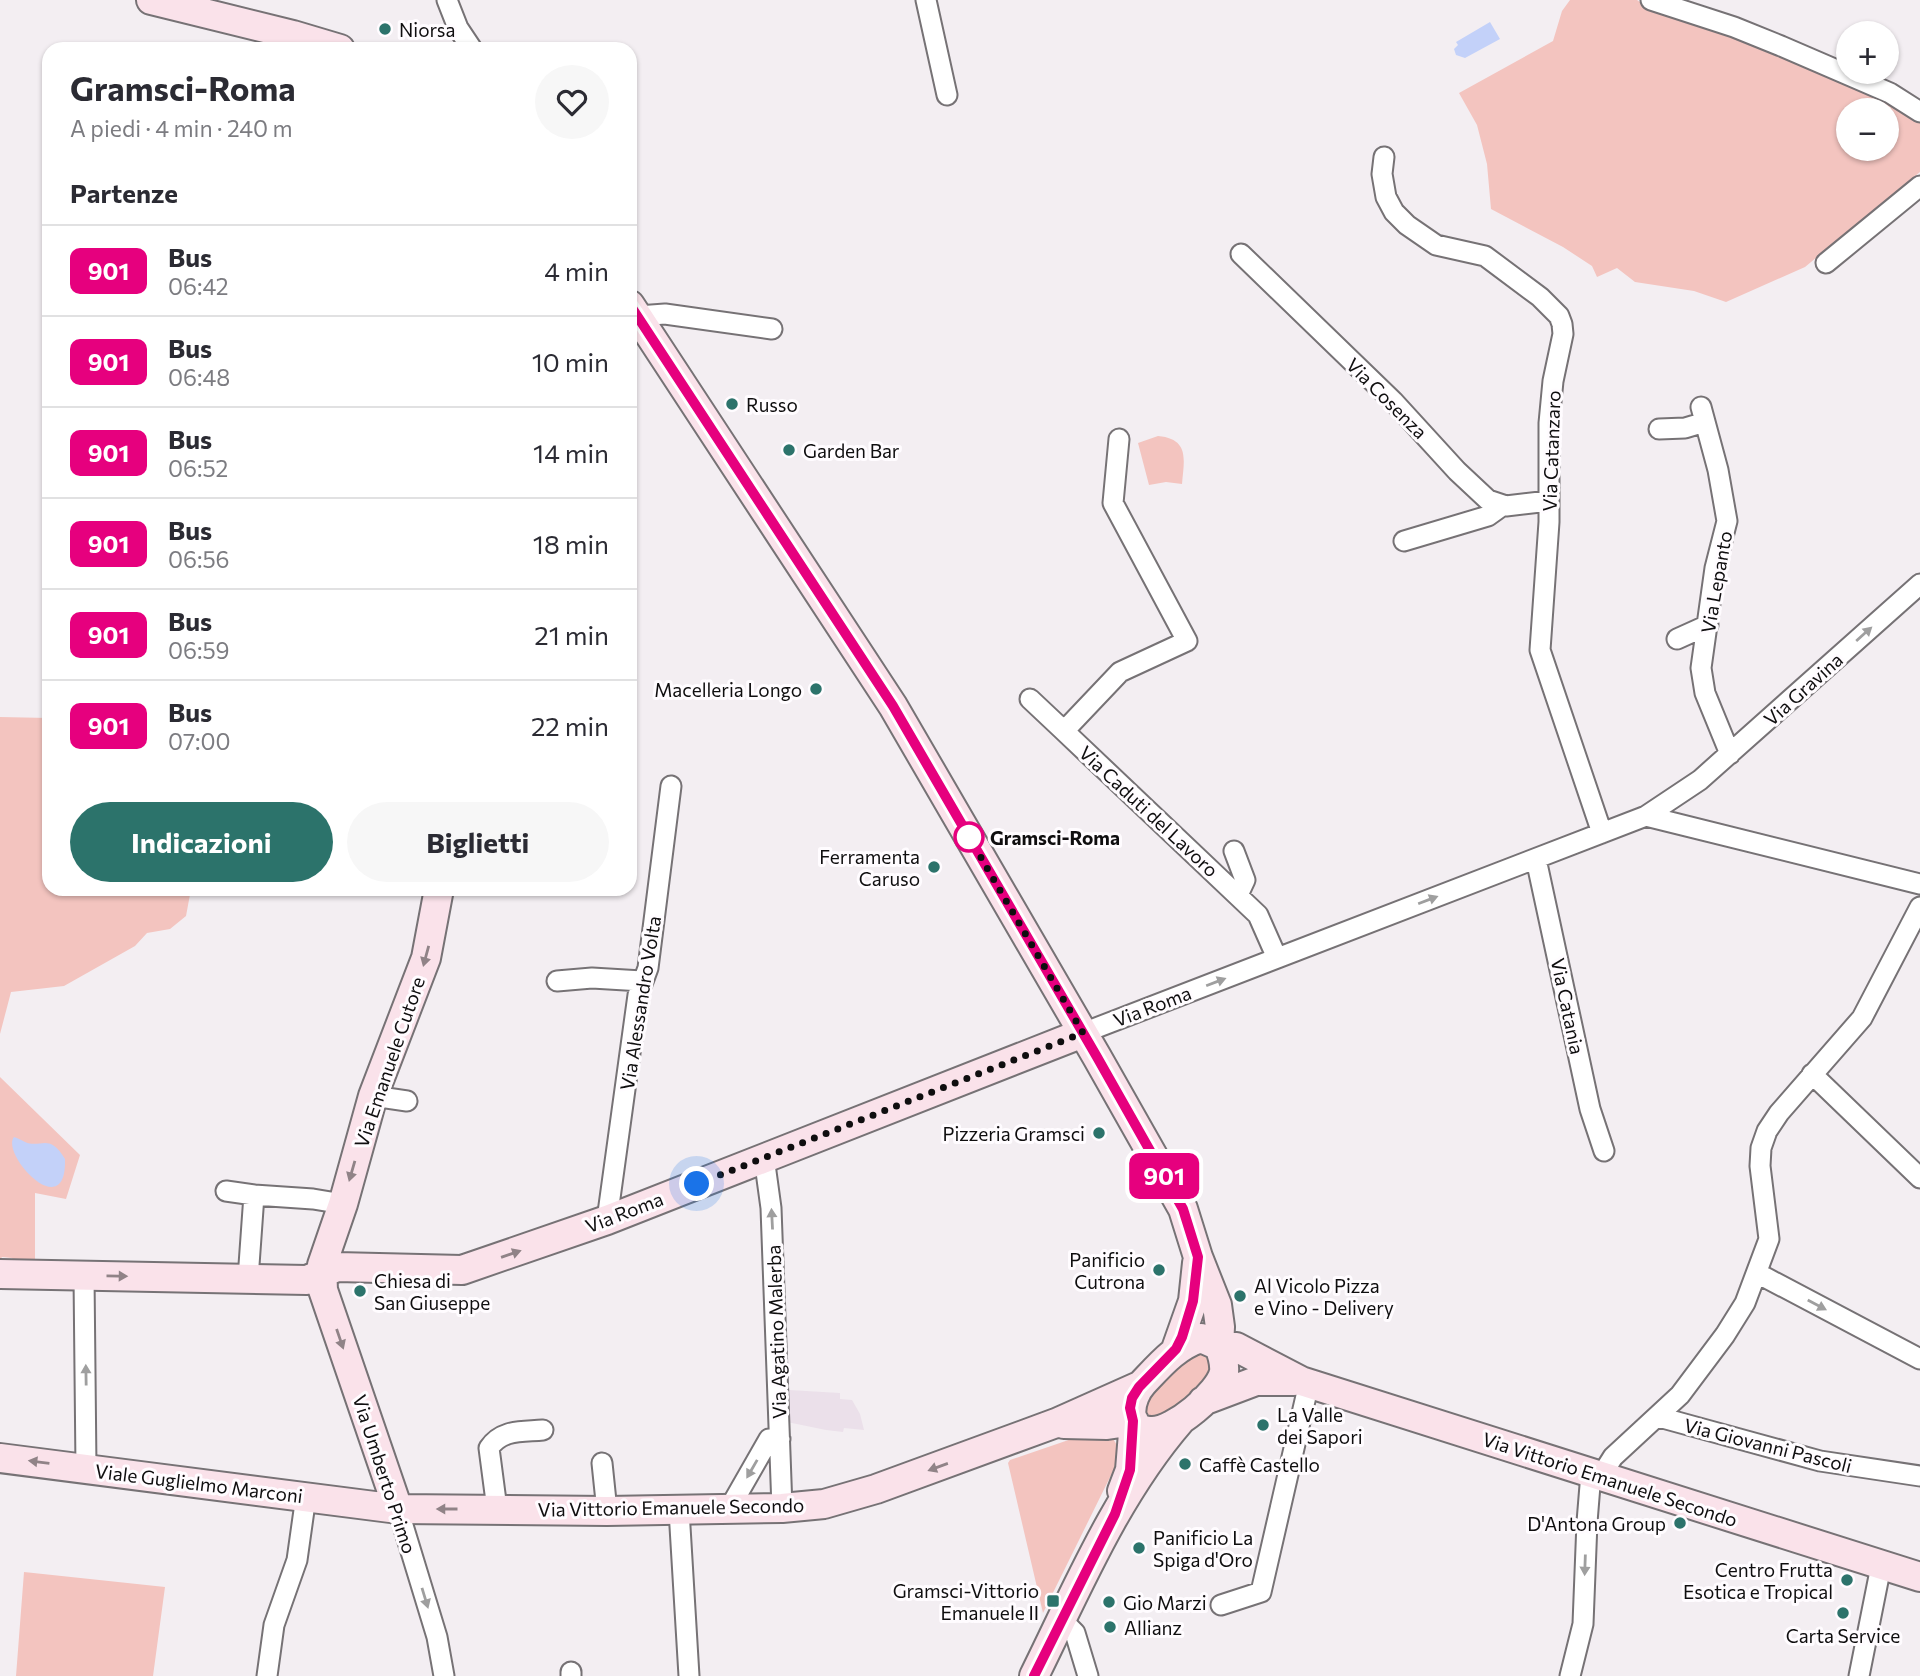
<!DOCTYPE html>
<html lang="it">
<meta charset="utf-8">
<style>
body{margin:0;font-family:Commissioner,sans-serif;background:#f7f7f7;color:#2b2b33;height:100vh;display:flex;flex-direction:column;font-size:26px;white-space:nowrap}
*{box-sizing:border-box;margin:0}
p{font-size:23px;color:#7c7c81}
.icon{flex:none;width:38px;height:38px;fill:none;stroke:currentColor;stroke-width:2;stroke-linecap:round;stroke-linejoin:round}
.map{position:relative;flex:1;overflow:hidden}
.sheet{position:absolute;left:42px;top:42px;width:595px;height:854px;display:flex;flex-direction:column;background:#fff;border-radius:21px;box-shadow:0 2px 5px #0004}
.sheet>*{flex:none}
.badge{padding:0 14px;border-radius:10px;font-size:24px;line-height:46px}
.fabs{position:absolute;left:1836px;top:21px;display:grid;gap:14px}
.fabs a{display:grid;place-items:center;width:63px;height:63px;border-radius:50%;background:#fff;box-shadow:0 2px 5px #0004;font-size:35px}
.you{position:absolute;width:35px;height:35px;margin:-18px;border:5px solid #fff;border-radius:50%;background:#1a73e8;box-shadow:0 0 0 10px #1a73e833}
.map>.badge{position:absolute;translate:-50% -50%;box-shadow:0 0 0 4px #fff}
h2{padding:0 28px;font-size:26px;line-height:63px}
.round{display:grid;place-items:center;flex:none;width:74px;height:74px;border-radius:37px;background:#f7f7f7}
.overview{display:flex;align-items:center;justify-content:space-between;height:119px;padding:0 28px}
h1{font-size:33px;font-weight:700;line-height:52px}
.cta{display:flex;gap:14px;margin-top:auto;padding:14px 28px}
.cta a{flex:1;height:80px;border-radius:42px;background:#2c736b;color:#fff;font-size:28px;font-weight:700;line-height:80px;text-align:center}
.cta a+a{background:#f7f7f7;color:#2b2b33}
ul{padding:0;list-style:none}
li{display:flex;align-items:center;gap:21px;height:91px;padding:0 28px;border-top:2px solid #e1e1e2}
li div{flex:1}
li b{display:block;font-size:26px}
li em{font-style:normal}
li .badge{min-width:77px;font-weight:700;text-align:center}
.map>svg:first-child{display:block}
.built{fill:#ebe0ea}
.green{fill:#f3c4bf;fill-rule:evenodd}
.water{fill:#c3d1f9}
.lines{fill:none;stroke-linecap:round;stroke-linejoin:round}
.street-casing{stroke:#767275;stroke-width:23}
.secondary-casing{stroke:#767275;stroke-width:32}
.street{stroke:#fff;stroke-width:19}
.secondary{stroke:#fae2ea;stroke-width:28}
.oneway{fill:#9f9f9f}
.oneway2{fill:#908387}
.line-casing{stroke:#fff;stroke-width:16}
.line{stroke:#e6007e;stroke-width:10}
.walk{stroke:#0f0e0f;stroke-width:7;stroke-dasharray:0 12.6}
.poi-dot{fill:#2c736b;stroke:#fffcff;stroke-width:2.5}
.stop-dot{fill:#fff;stroke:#e6007e;stroke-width:3.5}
.labels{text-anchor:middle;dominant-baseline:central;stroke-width:6;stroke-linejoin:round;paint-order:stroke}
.poi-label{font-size:19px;fill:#0f0e0f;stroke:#fffcff;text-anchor:start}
.street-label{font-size:19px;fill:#0f0e0f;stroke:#fffcff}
.stop-label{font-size:19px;font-weight:bold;fill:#0f0e0f;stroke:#fffcff;text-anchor:start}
</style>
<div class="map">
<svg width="1920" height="1676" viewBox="0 0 1920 1676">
<rect width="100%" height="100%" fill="#f3eef2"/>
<path class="built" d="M 789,1390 L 840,1393 L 840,1399 L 852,1400 L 860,1414 L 864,1430 L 844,1428 L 843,1432 L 826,1430 L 787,1422 Z"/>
<path class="green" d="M 1570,0 L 1637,0 L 1651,9 L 1731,33 L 1885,97 L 1920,118 L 1920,172 L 1805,267 L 1726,302 L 1694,291 L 1635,282 L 1617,268 L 1597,277 L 1592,266 L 1563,247 L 1491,209 L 1487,164 L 1477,125 L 1459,93 L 1553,41 L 1562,11 ZM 1848,110 L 1886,110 L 1886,149 L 1848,149 Z
M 1158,436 C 1190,439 1184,460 1182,484 L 1166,482 L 1149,485 L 1138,443 Z
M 0,717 L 49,718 L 49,889 L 191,889 L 186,916 L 170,929 L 147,933 L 135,946 L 64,986 L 11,992 L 0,1034 Z
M 0,1077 L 80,1155 L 66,1199 L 35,1193 L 35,1266 L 18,1266 L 12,1258 L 2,1257 L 0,1260 Z
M 1191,1351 L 1210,1354 L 1211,1375 L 1166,1416 L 1147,1419 L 1141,1398 Z
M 1089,1433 L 1110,1433 L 1119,1449 L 1119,1459 L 1043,1613 L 1008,1463 L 1010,1460 Z
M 24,1572 L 165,1587 L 153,1676 L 16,1676 Z"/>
<path class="water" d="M 1490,22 L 1500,39 L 1465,58 L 1456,55 L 1454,49 L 1458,45 L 1456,42 Z
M 14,1137 C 18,1138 21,1140 25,1142 C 41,1149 49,1132 65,1159 C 67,1226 0,1154 14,1137 Z"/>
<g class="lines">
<defs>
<path id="street" d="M 447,0 L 458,28 L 472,49
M 926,0 L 947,95
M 1651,0 L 1734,27 L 1781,46 L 1890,93 L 1920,112
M 1384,157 L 1382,174 L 1386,197 L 1394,212 L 1407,225 L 1436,245 L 1485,256 L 1540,297 L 1559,316 L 1562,324 L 1563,334 L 1553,381 L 1549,423 L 1549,522 L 1540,650 L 1602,833
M 1241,254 L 1393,401 L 1457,471 L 1488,500 L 1506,506 L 1549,501
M 1826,263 L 1920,186
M 638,316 L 665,314 L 772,329
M 1701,407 L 1718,470 L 1727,521 L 1715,568 L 1701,668 L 1705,693 L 1730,754
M 1659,429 L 1685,428 L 1705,422
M 1119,439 L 1113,503 L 1187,641 L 1120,672 L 1064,731 L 1258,915 L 1277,958
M 1404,541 L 1488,516 L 1502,506
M 1677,639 L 1708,625
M 1030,699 L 1064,731
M 1646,816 L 1920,884
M 1234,851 L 1245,880 L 1238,895
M 1536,859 L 1590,1109 L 1604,1151
M 557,981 L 592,978 L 642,981
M 1083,1033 L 1646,816 L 1700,780 L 1920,584
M 1812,1074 L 1920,1178
M 373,1096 L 407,1101
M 764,1157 L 771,1208 L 782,1508
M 226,1191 L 254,1195
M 607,1220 L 638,995 L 648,968 L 671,786
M 1757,1273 L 1920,1359
M 84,1276 L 86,1468
M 248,1279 L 254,1195 L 313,1199 L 343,1204
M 1659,1417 L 1820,1461 L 1920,1476
M 602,1463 L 607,1511
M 1601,1476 L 1613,1457 L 1680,1395 L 1725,1335 L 1745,1303 L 1769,1239 L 1760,1166 L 1761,1148 L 1767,1131 L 1779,1113 L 1862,1018 L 1920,907
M 398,1509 L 437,1637 L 444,1676
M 497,1509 L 489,1448 C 502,1429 522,1432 543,1430
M 729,1509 L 769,1439 L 780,1439
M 679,1510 L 689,1676
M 1221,1605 L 1261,1592 L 1309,1383
M 1062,1620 L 1075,1633 L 1088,1676
M 267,1676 L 274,1625 L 297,1560 L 306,1496
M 571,1676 L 571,1672
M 1570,1676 L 1583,1624 L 1587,1522 L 1591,1473
M 1859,1676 L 1881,1566"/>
<path id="secondary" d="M 151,0 L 293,35 L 340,49
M 630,305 L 893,706 L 1097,1057 L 1183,1209 L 1198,1257 L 1217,1305 L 1220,1327 L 1219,1346 L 1236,1347 L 1301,1381 L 1920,1577
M 0,1274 L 307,1280 L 337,1267 L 462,1270 L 607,1220 L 1083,1033
M 1201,1338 L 1219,1346 C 1222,1354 1225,1363 1224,1372 C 1219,1394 1174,1431 1152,1431 C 1123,1431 1129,1398 1143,1383 C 1161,1364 1176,1346 1201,1338 Z
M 1176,1349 L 1193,1301 L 1197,1263
M 1203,1401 L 1256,1381 L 1294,1381
M 1064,1424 L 1107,1425 L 1134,1421 L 1130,1470 L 1122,1491
M 0,1458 L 398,1509 L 607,1511 L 782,1508 L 824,1504 L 876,1489 L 1056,1423 L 1139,1386
M 398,1509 L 323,1290 L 322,1265 L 343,1204 L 373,1096 L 426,958 L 439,889
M 1034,1676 C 1077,1589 1116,1495 1180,1421"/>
</defs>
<use href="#street" class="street-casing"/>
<use href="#secondary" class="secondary-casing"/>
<use href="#street" class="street"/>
<use href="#secondary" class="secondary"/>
</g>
<defs><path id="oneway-solid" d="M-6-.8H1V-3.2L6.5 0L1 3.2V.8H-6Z" transform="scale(1.75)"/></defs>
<g class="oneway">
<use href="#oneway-solid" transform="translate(1864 634) rotate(-42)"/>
<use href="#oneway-solid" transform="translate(1428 900) rotate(-21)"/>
<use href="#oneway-solid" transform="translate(1216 982) rotate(-21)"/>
<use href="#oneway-solid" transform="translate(772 1219) rotate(-93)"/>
<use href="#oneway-solid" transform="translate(1817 1305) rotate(28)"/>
<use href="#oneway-solid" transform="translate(86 1375) rotate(-91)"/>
<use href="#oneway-solid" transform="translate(752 1469) rotate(120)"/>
<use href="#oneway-solid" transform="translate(1585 1565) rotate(92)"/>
<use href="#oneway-solid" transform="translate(425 1598) rotate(73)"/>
</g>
<g class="oneway2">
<use href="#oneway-solid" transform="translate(426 956) rotate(105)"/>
<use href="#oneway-solid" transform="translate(352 1171) rotate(106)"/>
<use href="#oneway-solid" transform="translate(511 1254) rotate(-19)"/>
<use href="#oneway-solid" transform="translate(117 1276) rotate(1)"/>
<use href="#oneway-solid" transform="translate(340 1339) rotate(71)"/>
<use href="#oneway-solid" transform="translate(39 1462) rotate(-173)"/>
<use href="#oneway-solid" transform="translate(938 1467) rotate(160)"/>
<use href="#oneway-solid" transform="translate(447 1509) rotate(180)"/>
</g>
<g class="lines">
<defs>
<path id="line" d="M 630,305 L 893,706 L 1097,1057 L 1183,1209 L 1198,1257 L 1193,1301 L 1182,1337 L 1176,1349 L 1139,1387 L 1132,1398 L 1130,1408 L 1133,1421 L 1130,1470 L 1115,1514 L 1034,1676"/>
</defs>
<use href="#line" class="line-casing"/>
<use href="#line" class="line"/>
<path class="walk" d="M 697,1184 L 1083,1033 L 969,837"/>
</g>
<g class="poi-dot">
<circle cx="385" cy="29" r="7"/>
<circle cx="732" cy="404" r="7"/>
<circle cx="789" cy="450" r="7"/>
<circle cx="816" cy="689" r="7"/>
<circle cx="934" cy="867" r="7"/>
<circle cx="1099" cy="1133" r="7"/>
<circle cx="1159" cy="1270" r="7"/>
<circle cx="360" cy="1291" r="7"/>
<circle cx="1240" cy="1296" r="7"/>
<circle cx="1263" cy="1425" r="7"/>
<circle cx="1185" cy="1464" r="7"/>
<circle cx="1680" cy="1523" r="7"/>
<circle cx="1139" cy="1548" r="7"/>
<circle cx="1847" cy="1580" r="7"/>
<rect x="1046" y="1594" width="14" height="14" rx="3.5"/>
<circle cx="1109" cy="1602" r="7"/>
<circle cx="1843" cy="1613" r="7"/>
<circle cx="1110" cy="1627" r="7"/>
</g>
<circle class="stop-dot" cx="969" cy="837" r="14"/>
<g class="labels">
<g class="poi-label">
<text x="399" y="29">Niorsa</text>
<text x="746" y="404">Russo</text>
<text x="803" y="450">Garden Bar</text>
<text x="802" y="689" text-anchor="end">Macelleria Longo</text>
<text x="920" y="856" text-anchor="end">Ferramenta<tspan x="920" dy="22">Caruso</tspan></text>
<text x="1085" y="1133" text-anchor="end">Pizzeria Gramsci</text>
<text x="1145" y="1259" text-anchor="end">Panificio<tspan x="1145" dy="22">Cutrona</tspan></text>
<text x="374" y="1280">Chiesa di<tspan x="374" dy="22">San Giuseppe</tspan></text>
<text x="1254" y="1285">Al Vicolo Pizza<tspan x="1254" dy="22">e Vino - Delivery</tspan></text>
<text x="1277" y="1414">La Valle<tspan x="1277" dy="22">dei Sapori</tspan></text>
<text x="1199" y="1464">Caffè Castello</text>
<text x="1666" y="1523" text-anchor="end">D'Antona Group</text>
<text x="1153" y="1537">Panificio La<tspan x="1153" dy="22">Spiga d'Oro</tspan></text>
<text x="1833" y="1569" text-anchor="end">Centro Frutta<tspan x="1833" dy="22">Esotica e Tropical</tspan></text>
<text x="1039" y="1590" text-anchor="end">Gramsci-Vittorio<tspan x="1039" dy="22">Emanuele II</tspan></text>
<text x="1123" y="1602">Gio Marzi</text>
<text x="1124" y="1627">Allianz</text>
<text x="1843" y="1635" text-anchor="middle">Carta Service</text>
</g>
<g class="street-label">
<text transform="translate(1387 398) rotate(45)">Via Cosenza</text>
<text transform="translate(1551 451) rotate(-88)">Via Catanzaro</text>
<text transform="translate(1716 582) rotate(-80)">Via Lepanto</text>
<text transform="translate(1803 689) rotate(-42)">Via Gravina</text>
<text transform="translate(1149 811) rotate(43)">Via Caduti del Lavoro</text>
<text transform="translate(640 1003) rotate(-81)">Via Alessandro Volta</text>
<text transform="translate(1152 1006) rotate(-21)">Via Roma</text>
<text transform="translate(1568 1006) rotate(78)">Via Catania</text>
<text transform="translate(389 1062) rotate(-71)">Via Emanuele Cutore</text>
<text transform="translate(624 1212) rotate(-21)">Via Roma</text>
<text transform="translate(776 1332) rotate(-92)">Via Agatino Malerba</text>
<text transform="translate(1768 1445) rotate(14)">Via Giovanni Pascoli</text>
<text transform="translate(385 1474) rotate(72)">Via Umberto Primo</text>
<text transform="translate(1610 1479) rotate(18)">Via Vittorio Emanuele Secondo</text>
<text transform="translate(199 1483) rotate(7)">Viale Guglielmo Marconi</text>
<text transform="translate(671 1507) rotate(-1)">Via Vittorio Emanuele Secondo</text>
</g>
<g class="stop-label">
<text x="990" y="837">Gramsci-Roma</text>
</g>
</g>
</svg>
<div class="fabs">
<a>+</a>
<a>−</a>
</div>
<div class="you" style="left:697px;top:1184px"></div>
<b class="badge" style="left:1164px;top:1176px;background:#e6007e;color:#fff">901</b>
<section class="sheet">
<div class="overview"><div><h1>Gramsci-Roma</h1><p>A piedi · 4 min · 240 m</p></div><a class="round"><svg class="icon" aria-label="heart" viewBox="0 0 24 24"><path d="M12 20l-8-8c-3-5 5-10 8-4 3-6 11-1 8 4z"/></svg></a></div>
<h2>Partenze</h2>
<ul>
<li><span class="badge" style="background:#e6007e;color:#fff">901</span><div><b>Bus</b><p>06:42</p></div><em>4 min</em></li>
<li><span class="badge" style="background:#e6007e;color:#fff">901</span><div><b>Bus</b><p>06:48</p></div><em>10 min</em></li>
<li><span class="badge" style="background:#e6007e;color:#fff">901</span><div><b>Bus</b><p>06:52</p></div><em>14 min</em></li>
<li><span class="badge" style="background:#e6007e;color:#fff">901</span><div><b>Bus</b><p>06:56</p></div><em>18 min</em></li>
<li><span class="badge" style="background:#e6007e;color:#fff">901</span><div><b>Bus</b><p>06:59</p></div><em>21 min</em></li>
<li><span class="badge" style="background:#e6007e;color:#fff">901</span><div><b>Bus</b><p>07:00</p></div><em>22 min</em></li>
</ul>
<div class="cta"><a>Indicazioni</a><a>Biglietti</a></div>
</section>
</div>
